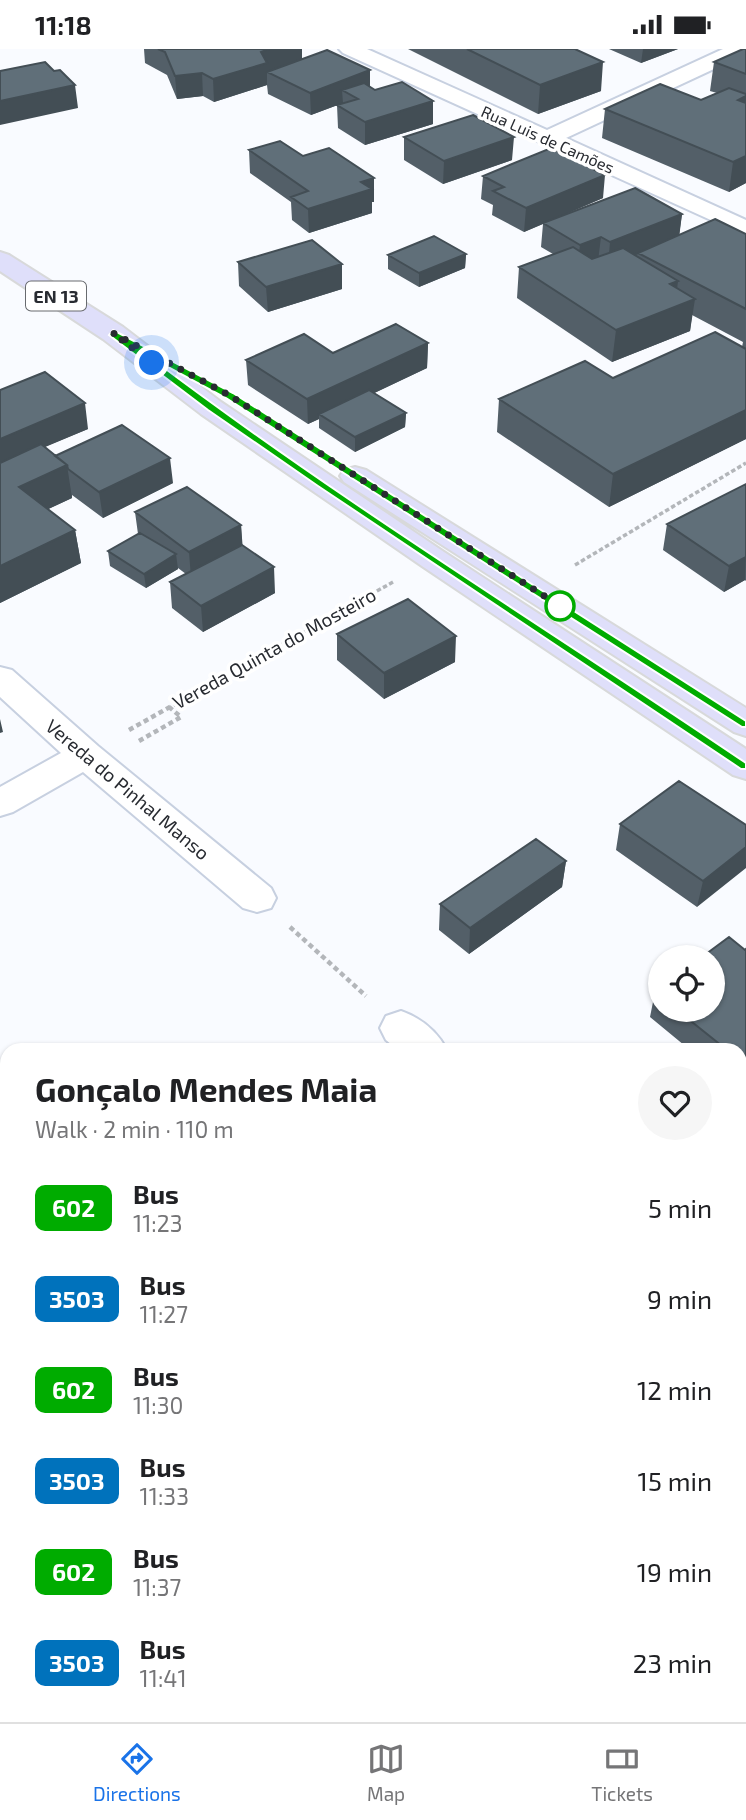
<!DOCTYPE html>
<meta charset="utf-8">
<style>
body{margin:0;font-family:"Exo 2",sans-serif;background:#f6f6f6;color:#202124;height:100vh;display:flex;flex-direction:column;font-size:26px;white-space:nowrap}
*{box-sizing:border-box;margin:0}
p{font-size:23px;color:#757577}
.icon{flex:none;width:38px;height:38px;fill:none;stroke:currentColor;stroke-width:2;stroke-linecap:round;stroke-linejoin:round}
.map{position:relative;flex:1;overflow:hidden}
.details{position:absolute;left:0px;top:994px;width:747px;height:679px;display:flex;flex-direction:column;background:#fff;border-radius:21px 21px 0 0;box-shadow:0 2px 5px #0004}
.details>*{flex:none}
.badge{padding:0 14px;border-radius:10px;font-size:24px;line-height:46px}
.fabs{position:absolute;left:648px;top:896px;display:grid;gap:14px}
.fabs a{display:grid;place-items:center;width:77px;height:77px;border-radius:50%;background:#fff;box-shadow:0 2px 5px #0004;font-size:35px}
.you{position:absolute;width:35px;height:35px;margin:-18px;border:5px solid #fff;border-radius:50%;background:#1a73e8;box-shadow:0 0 0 10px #1a73e833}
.map>.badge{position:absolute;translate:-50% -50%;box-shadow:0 0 0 4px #fff}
.round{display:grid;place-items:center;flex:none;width:74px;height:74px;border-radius:37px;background:#f6f6f6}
.headline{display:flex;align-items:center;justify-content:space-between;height:119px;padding:0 35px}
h1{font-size:33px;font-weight:700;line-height:52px}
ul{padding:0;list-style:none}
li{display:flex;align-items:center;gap:21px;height:91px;padding:0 35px}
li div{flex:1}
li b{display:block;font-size:26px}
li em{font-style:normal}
li .badge{min-width:77px;font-weight:700;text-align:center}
.status{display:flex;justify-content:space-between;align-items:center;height:49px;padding:0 35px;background:#fff;direction:ltr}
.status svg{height:19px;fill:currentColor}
.tabs{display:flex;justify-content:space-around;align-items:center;height:98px;border-top:2px solid #e0e0e0;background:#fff;font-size:19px;color:#757577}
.tabs a{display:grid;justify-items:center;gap:4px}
.tabs .current{color:#1a73e8}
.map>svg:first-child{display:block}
.green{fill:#e6ccfe}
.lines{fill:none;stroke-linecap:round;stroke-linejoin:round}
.minor-casing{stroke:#c7d0e0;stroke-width:4}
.major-casing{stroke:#d8d9da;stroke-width:4}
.path-far1{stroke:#b3b6ba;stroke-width:3.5;stroke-dasharray:4.5 2.5;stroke-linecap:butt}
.path{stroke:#b3b6ba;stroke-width:4.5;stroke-dasharray:5 3.5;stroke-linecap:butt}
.minor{fill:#fff;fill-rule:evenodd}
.major{fill:#dfdffa;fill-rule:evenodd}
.wall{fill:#535f68}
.shaded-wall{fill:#434e55}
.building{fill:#606f79;stroke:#434e55;stroke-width:2}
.line{fill:#00ac00;stroke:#fff;stroke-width:2}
.walk{stroke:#282b31;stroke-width:7;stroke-dasharray:0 12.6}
.stop-dot{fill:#fff;stroke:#00ac00;stroke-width:3.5}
.labels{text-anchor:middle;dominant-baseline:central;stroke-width:7;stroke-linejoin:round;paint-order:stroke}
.far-street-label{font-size:16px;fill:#282b31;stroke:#fff}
.shield{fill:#fff;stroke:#686b6f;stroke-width:2}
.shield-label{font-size:18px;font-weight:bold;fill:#282b31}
.street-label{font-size:19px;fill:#282b31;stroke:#fff}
</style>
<div class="status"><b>11:18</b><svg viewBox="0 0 49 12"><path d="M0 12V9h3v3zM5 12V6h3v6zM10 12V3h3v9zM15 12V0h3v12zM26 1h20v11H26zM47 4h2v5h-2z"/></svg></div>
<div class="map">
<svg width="746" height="1673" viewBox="0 0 746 1673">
<rect width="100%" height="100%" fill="#f9fbff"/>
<path class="green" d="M 118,1666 L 398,1666 L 408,1673 L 111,1673 Z"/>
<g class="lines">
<defs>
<path id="minor" d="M 339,0 L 367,0 L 547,81 L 723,0 L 746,0 L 746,5 L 566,89 L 746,171 L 746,187 L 343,4 Z
M 0,618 L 12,621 L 98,697 L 271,839 L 276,849 L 271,859 L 257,863 L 243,859 L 83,723 L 13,763 L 0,767 L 0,738 L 61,704 L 0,648 Z
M 401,962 C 421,969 437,982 447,1001 L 398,1001 L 386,991 L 380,979 L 386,967 Z
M 0,1028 L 7,1031 L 7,1072 L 0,1069 Z
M 740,1257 L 746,1259 L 746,1306 L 740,1304 Z
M 523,1666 L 582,1666 L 585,1673 L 526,1673 Z"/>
<path id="major" d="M 0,203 L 9,206 L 123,278 L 221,353 L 444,503 L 746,700 L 746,730 L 733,726 L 422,517 L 201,365 L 103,290 L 0,222 Z
M 355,418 L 366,421 L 746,659 L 746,687 L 734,683 L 344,433 L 340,427 L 344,421 Z"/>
</defs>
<use href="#minor" class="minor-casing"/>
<use href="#major" class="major-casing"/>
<path class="path-far1" d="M 575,516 L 746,414
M 206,638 L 393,533"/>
<path class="path" d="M 129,681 L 209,636
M 139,692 L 181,668 L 169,658
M 290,878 L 366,947"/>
<use href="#minor" class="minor"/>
<use href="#major" class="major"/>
</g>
<path class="wall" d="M 144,0 L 302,0 L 302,10 L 370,21 L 370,38 L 375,41 L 433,52 L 433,75 L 365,96 L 338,79 L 337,56 L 343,54 L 311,66 L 268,45 L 267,36 L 214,53 L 203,47 L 177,50 L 167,26 L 145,14 Z
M 408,0 L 575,0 L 601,42 L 538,65 Z
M 609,0 L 678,0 L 641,14 Z
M 746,0 L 746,134 L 729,143 L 602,89 L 605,60 L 701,51 L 717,44 L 710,42 L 714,13 Z
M 404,88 L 512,111 L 443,135 L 404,111 Z
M 249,101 L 303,107 L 374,129 L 374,153 L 372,153 L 372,164 L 309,184 L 292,171 L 291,153 L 250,124 Z
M 483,127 L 603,149 L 559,168 L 682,165 L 679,186 L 746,185 L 746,390 L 609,458 L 497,383 L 499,350 L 613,329 L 742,298 L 743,293 L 692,266 L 690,282 L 612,313 L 517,249 L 519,218 L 553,205 L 541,198 L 543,175 L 524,183 L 492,166 L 493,156 L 481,150 Z
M 466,205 L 465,219 L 419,238 L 388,220 L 388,206 Z
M 238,213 L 342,215 L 342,240 L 268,263 L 239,237 Z
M 428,294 L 427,319 L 374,344 L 406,364 L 405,378 L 355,403 L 319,379 L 319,370 L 308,375 L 248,336 L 246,311 Z
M 0,341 L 88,380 L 44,398 L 55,407 L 173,434 L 103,469 L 72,446 L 72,449 L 48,460 L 75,481 L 81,514 L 0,554 Z
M 746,435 L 746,532 L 745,531 L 724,543 L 663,501 L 667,475 Z
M 135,463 L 241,476 L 242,496 L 275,544 L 203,583 L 172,559 L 170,533 L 186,525 L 178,519 L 178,520 L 146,539 L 110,517 L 108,502 L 138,485 Z
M 337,585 L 455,613 L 384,650 L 337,611 Z
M 620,775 L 746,776 L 697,858 L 616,801 Z
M 566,812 L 562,838 L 469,905 L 439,881 L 440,855 Z
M 746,900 L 746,1047 L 740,1042 L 740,1001 L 690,1001 L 650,968 L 655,943 L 660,939 L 660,961 L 712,961 Z
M 746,1444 L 746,1612 L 740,1606 L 740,1450 Z"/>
<path class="shaded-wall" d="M 269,0 L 302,0 L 302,11 L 267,23 L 267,36 L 214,53 L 213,30 L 261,3 Z
M 643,0 L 678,0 L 641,14 Z
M 603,13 L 601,42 L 538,65 L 540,36 Z
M 370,21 L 370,44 L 342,41 L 343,54 L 311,66 L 310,44 Z
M 202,24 L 203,47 L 177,50 L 175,27 Z
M 75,36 L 78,59 L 0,76 L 0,52 Z
M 746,47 L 746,61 L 738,51 Z
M 433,52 L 433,75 L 365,96 L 365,73 Z
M 514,88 L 512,111 L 443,135 L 444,112 Z
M 746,107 L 746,134 L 729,143 L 733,113 Z
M 605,126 L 603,149 L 524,183 L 526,159 Z
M 374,129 L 374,153 L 372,153 L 372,164 L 309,184 L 308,160 L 361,133 Z
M 682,165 L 679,189 L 608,217 L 610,193 Z
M 601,188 L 598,212 L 577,220 L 580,196 Z
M 466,205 L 465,219 L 419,238 L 419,224 Z
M 342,215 L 342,240 L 268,263 L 266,238 Z
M 678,232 L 675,258 L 695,250 L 690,282 L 612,313 L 616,281 L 670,235 Z
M 428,294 L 427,319 L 324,368 L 319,365 L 319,370 L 308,375 L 307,350 Z
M 85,354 L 88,380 L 0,417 L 0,390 Z
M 746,361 L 746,390 L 609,458 L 613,425 Z
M 406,364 L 405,378 L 355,403 L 355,388 Z
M 170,409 L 173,434 L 103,469 L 99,443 Z
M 67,416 L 72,449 L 25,471 L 19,438 Z
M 241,476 L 243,502 L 191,529 L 189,503 Z
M 75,481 L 81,514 L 0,554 L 0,517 Z
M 176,505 L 178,520 L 146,539 L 144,525 Z
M 746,508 L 745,531 L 724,543 L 729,517 Z
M 274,518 L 275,544 L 203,583 L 201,557 Z
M 456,587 L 455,613 L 384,650 L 384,624 Z
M 0,670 L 3,683 L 0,684 Z
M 746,798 L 746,819 L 697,858 L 703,832 Z
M 566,812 L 562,838 L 469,905 L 470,879 Z"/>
<path class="building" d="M 158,0 L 269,0 L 261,3 L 267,14 L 213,30 L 202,24 L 175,27 L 165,3 Z
M 467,0 L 575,0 L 603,13 L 540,36 Z
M 743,0 L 746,0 L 746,25 L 714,13 Z
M 327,1 L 370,21 L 310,44 L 267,23 Z
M 45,13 L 54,22 L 60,21 L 75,36 L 0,52 L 0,22 Z
M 402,33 L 433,52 L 365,73 L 337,56 L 358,50 L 342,41 L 364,34 L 375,41 Z
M 660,35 L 701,51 L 729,39 L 746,45 L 746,47 L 738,51 L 746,54 L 746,107 L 733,113 L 605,60 Z
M 473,66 L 514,88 L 444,112 L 404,88 Z
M 280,92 L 303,107 L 329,99 L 374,129 L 361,133 L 372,140 L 308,160 L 291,148 L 308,142 L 249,101 Z
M 551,99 L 605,126 L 526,159 L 493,142 L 504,138 L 483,127 Z
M 635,139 L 682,165 L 610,193 L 601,188 L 580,196 L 543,174 Z
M 715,170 L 746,185 L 746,260 L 638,204 Z
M 434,187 L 466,205 L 419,224 L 388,206 Z
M 312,191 L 342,215 L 266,238 L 238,213 Z
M 573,198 L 592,210 L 623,199 L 678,232 L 670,235 L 695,250 L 616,281 L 519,218 Z
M 396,275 L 428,294 L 307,350 L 246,311 L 304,285 L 333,304 Z
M 715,283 L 746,300 L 746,361 L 613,425 L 499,350 L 585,312 L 613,329 Z
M 45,323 L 85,354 L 0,390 L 0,341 Z
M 369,341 L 406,364 L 355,388 L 319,365 Z
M 122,376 L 170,409 L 99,443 L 68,420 L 67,416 L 55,407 Z
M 41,395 L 67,416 L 19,438 L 75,481 L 0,517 L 0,414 Z
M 746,435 L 746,508 L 729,517 L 667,475 Z
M 187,438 L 241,476 L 189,503 L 135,463 Z
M 140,484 L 176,505 L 144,525 L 108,502 Z
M 242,496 L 274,518 L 201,557 L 170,533 Z
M 408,550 L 456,587 L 384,624 L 337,585 Z
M 679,732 L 746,776 L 746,798 L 703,832 L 620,775 Z
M 536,790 L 566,812 L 470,879 L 440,855 Z
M 729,888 L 745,901 L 746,900 L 746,1016 L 740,1011 L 740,1001 L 727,1001 L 677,961 L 712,961 L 712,908 L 702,908 Z
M 660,939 L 660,947 L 655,943 Z
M 746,1444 L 746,1578 L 740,1572 L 740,1450 Z"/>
<path class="line" d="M 113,281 L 233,344 L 746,672 L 746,678 L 742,678 L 226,349 L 151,309 C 343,454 550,581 746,714 L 746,720 L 741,720 L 318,437 L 208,361 L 109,286 Z"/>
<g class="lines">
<path class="walk" d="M 152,314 L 113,284 L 229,346 L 560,557"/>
</g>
<circle class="stop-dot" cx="560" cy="557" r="14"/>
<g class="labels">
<g class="far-street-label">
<text transform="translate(548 90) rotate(24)">Rua Luis de Camões</text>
</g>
<rect class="shield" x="26" y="232.5" width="60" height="29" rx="5"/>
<g class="shield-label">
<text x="56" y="247">EN 13</text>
</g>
<g class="street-label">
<text transform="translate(274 599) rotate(-29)">Vereda Quinta do Mosteiro</text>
<text transform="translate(128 740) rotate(40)">Vereda do Pinhal Manso</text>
</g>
</g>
</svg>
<div class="fabs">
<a><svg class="icon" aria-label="locate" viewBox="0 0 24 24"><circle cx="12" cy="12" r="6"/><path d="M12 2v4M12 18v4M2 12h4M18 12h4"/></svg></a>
</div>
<div class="you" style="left:152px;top:314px"></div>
<section class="details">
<div class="headline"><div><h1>Gonçalo Mendes Maia</h1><p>Walk · 2 min · 110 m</p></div><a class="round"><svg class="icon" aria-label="heart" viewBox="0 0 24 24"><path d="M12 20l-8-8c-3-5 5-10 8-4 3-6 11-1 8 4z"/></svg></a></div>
<ul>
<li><span class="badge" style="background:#00ac00;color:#fff">602</span><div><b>Bus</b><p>11:23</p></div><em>5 min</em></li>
<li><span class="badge" style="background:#0072bc;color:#fff">3503</span><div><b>Bus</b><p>11:27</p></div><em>9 min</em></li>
<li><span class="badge" style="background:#00ac00;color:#fff">602</span><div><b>Bus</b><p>11:30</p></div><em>12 min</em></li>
<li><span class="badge" style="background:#0072bc;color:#fff">3503</span><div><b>Bus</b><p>11:33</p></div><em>15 min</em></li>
<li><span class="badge" style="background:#00ac00;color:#fff">602</span><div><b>Bus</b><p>11:37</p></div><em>19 min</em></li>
<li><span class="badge" style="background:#0072bc;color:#fff">3503</span><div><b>Bus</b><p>11:41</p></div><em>23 min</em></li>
</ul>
</section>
</div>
<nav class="tabs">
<a class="current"><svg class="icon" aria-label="directions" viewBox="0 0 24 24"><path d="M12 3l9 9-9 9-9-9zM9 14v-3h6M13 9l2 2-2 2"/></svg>Directions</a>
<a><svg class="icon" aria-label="map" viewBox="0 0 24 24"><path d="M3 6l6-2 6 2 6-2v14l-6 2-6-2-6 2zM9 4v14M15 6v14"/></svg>Map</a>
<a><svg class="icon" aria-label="tickets" viewBox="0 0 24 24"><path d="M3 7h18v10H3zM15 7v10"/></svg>Tickets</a>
</nav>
